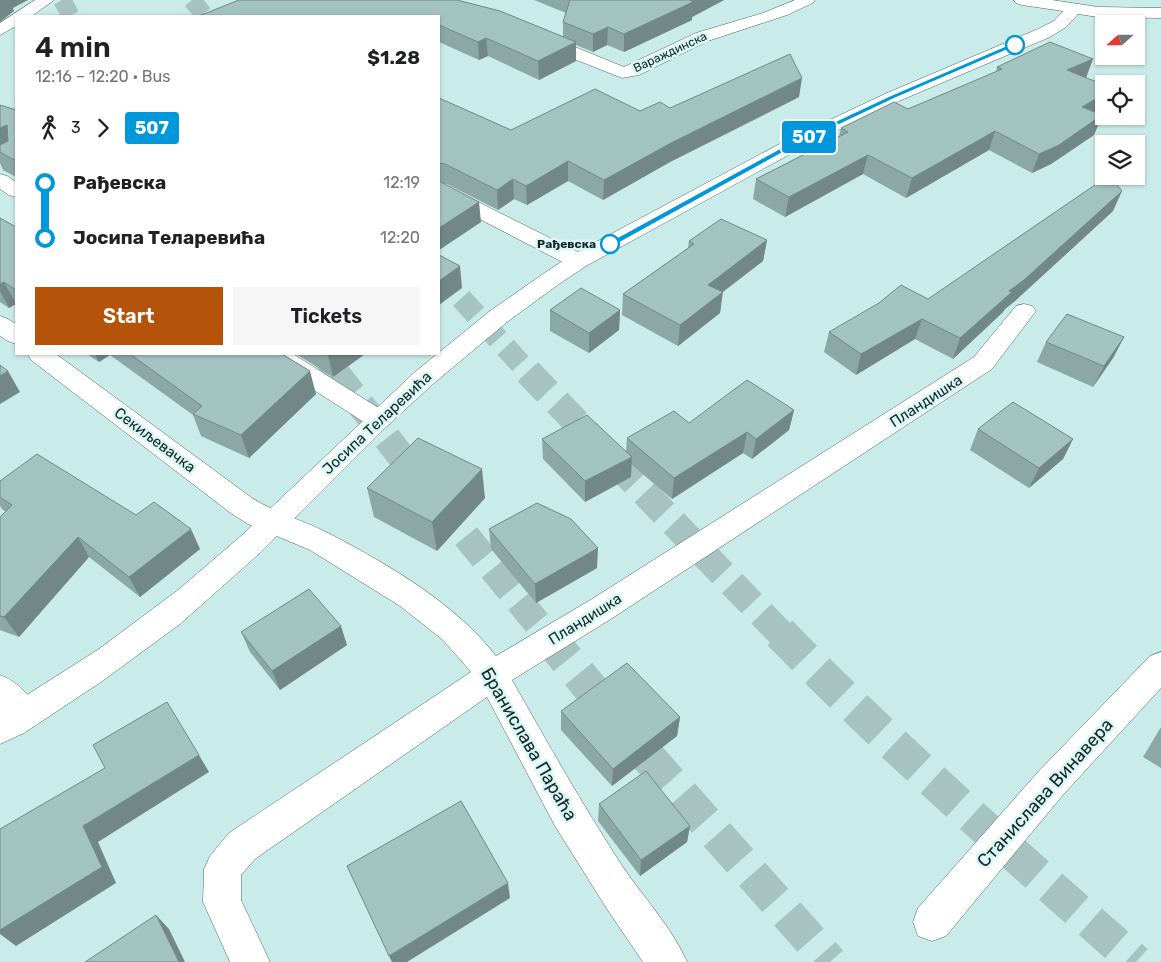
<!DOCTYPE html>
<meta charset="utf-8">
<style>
body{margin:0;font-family:Rubik,sans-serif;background:#f6f6f6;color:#202124;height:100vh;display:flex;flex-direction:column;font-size:19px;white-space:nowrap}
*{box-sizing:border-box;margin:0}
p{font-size:16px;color:#757577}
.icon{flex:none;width:28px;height:28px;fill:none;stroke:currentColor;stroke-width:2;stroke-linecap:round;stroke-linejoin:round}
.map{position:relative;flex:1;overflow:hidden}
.drawer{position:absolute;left:15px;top:15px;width:425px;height:340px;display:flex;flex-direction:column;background:#fff;border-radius:0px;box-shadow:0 1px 4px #0004}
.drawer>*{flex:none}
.badge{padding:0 10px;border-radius:4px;font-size:18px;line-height:32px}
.needle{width:32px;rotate:249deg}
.controls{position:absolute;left:1095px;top:15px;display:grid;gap:10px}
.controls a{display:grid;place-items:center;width:50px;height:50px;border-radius:0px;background:#fff;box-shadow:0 1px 4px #0004;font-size:25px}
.map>.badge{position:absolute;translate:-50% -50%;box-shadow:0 0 0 2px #fff}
.legs{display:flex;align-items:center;gap:8px;height:55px;padding:0 20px;font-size:16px}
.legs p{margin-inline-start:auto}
.headline{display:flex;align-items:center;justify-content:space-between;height:85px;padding:0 20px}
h1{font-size:28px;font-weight:600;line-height:38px}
.action{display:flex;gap:10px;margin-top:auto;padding:10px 20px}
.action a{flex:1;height:58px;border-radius:0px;background:#b45309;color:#fff;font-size:20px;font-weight:600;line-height:58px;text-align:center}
.action a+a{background:#f6f6f6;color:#202124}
ul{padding:0 20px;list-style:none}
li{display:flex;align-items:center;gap:18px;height:55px;font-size:19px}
li i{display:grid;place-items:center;width:8px;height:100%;margin:0 6px;background:currentColor}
li i::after{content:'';width:12px;height:12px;margin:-6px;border:4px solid;border-radius:50%;background:#fff}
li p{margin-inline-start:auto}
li:first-child i{background:linear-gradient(#0000 50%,currentColor 0)}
li:last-child i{background:linear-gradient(currentColor 50%,#0000 0)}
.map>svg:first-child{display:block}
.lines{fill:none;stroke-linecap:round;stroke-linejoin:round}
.motorway-tunnel-far3{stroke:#a6c3c2;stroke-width:18;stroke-dasharray:18 9;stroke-linecap:butt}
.motorway-tunnel-far2{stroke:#a6c3c2;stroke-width:22;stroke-dasharray:22 11;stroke-linecap:butt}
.motorway-tunnel-far1{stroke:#a6c3c2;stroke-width:28;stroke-dasharray:28 14;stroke-linecap:butt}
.motorway-tunnel{stroke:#a6c3c2;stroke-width:35;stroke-dasharray:35 18;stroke-linecap:butt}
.minor-casing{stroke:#496765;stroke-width:1}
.tertiary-casing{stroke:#496765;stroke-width:1}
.minor{fill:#fff;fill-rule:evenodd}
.tertiary{fill:#fff;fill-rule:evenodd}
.wall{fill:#8ca8a6}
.shaded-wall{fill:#728887}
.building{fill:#a3c3c1;stroke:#728887}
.line-1{fill:#0098da;stroke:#fff}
.stop-1-dot{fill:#fff;stroke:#0098da;stroke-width:2.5}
.labels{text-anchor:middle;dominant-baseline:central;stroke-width:5;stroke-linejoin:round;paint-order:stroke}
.far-street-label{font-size:12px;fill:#182524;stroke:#d7f8f6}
.far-stop-label{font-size:12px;font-weight:bold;fill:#182524;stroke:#d7f8f6;text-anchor:end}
.street-label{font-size:15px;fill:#182524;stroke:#d7f8f6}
.near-street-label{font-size:18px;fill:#182524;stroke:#d7f8f6}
</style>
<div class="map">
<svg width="1161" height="962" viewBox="0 0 1161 962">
<rect width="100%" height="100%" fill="#c9ebe9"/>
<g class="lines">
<path class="motorway-tunnel-far3" d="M 62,0 L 71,16
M 192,0 L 205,16"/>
<path class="motorway-tunnel-far2" d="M 439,274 L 529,373
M 321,354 L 336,373"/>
<path class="motorway-tunnel-far1" d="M 335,372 L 400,455 L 546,634
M 528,372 L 781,634"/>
<path class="motorway-tunnel" d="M 545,633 L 632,739 L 830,962
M 780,633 C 893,749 1015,855 1136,962"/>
<defs>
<path id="minor" d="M 35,0 L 54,0 L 32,16 L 16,16 L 16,26 L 0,35 L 0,23 Z
M 795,0 L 815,0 L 813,3 L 787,15 L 708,41 L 639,75 L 622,78 L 536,44 L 534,40 L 536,36 L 548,36 L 624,67 L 696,33 L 763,13 Z
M 0,174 L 7,176 L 16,182 L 16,197 L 9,195 L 0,189 Z
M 439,184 L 446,186 L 586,256 L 589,261 L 586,266 L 578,268 L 570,266 L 439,198 Z
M 1024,304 L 1032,306 L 1036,311 L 992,369 L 614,617 L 512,680 C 547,742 582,804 621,864 C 642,896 672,927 687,962 L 643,962 L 607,909 L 555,826 L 487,697 L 255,859 L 241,875 L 241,900 L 270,962 L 230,962 L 203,902 L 204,869 L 210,856 L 229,833 L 471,672 L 443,640 L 400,606 L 310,550 L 248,524 L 232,514 L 31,360 L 28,354 L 56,354 L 252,498 C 277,514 306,521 332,535 C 389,565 456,604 496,656 L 592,599 L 974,357 L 1016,306 Z
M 0,316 L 8,319 L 16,324 L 16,344 L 8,341 L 0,336 Z
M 264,354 L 293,354 L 388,414 L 392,420 L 388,426 L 379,429 L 370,426 L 267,360 Z
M 1161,652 L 1161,688 L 1062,796 L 946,936 L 932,941 L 918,936 L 913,922 L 918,908 L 1038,772 L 1150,656 Z
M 0,675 C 17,681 32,697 40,714 L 35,725 L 23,729 L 11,725 L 0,712 Z"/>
<path id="tertiary" d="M 1014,0 L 1052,0 L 1098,7 L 1161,8 L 1161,18 L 1098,17 L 1078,14 L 1066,27 L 1050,37 L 899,101 L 803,147 L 586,266 L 559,284 L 507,322 L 433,384 L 386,427 L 261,552 L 180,624 L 101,682 L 24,733 L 0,744 L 0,712 L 99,649 L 178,590 L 241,536 L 415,372 L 490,311 L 543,274 L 570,256 L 789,139 L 887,93 L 1038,29 L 1054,21 L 1063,11 L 1022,5 L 1016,3 Z"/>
</defs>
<use href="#minor" class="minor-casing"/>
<use href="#tertiary" class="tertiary-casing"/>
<use href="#minor" class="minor"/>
<use href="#tertiary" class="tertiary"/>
</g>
<path class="wall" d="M 239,0 L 457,0 L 500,11 L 563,37 L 563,22 L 566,13 L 534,0 L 724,0 L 692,17 L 692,20 L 624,52 L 607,45 L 593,52 L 576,45 L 576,61 L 539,80 L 488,56 L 479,60 L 439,42 L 439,16 L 199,16 Z
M 997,67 L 1086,78 L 1104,85 L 1104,109 L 1097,113 L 1102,115 L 1094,135 L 1051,164 L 1032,173 L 989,150 L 906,198 L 863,174 L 785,217 L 753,199 L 756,179 L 839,136 L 841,128 L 908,109 L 996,72 Z
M 799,97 L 670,162 L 603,200 L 568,181 L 527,205 L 514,199 L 498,210 L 447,184 L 444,184 L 481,222 L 439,250 L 439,98 L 511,130 L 640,111 L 670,108 Z
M 0,105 L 16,110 L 16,177 L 3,170 L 0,163 Z
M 1113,211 L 1015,301 L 1005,309 L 1003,312 L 953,359 L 915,339 L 856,375 L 824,352 L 829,332 L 928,299 Z
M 0,218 L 16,227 L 16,304 L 9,308 L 0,302 Z
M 767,240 L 763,261 L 722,292 L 720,313 L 678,346 L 622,315 L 623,294 L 688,248 L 689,241 Z
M 550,310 L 620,310 L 619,330 L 589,353 L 550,331 Z
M 1124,337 L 1113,358 L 1093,387 L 1037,362 L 1046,342 Z
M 87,354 L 282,354 L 316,394 L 249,458 L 201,436 L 193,415 L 110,355 L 99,362 Z
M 296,354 L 365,354 L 333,377 Z
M 794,410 L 789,430 L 752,459 L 743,453 L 672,499 L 631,464 L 631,477 L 585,502 L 543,459 L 542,439 L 626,451 L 627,438 L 689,423 Z
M 978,429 L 1073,439 L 1063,459 L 1029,488 L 970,450 Z
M 0,481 L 136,515 L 200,549 L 140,597 L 89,557 L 19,637 L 0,630 L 0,517 L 6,512 L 2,509 L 0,506 Z
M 367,488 L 485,498 L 437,551 L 374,517 Z
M 489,529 L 597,568 L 536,603 L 491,549 Z
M 241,632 L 347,645 L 280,690 L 250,652 Z
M 561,711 L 680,717 L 677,736 L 612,786 L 561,730 Z
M 1161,727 L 1161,768 L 1143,757 Z
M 599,804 L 690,826 L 687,842 L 640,876 L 598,821 Z"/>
<path class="shaded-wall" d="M 0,0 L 28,0 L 13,8 L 14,11 L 0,22 Z
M 691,0 L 724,0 L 692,17 L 692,20 L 624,52 L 624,34 Z
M 608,27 L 607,45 L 593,52 L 593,34 Z
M 486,38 L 488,56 L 479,60 L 478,42 Z
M 576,42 L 576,61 L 539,80 L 538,61 Z
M 1093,59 L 1086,78 L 1067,70 Z
M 802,78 L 799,97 L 670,162 L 603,200 L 604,180 L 671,143 Z
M 1104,94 L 1104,109 L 1074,126 L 1082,107 Z
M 1102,115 L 1094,135 L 1051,164 L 1032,173 L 1039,154 Z
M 7,125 L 16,146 L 0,152 L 0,128 Z
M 995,131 L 989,150 L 906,198 L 912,178 Z
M 868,155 L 863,174 L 785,217 L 789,197 Z
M 568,161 L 568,181 L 527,205 L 526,186 Z
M 513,179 L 514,199 L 498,210 L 497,190 Z
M 1122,191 L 1113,211 L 1015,301 L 1005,309 L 1003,312 L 953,359 L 960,338 L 1009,291 Z
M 479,202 L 481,222 L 439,250 L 439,228 Z
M 767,240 L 763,261 L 706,305 L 708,285 Z
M 460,266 L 462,288 L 439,305 L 439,281 Z
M 4,282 L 16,304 L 9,308 L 0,291 L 0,284 Z
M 723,292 L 720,313 L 678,346 L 680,325 Z
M 620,310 L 619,330 L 589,353 L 589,333 Z
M 922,319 L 915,339 L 856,375 L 861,354 Z
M 1124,337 L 1113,358 L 1093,387 L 1104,366 Z
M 95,354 L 110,354 L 110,355 L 99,362 Z
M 330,354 L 365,354 L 333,377 L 328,355 Z
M 8,371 L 20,392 L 0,404 L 0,376 Z
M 310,371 L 316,394 L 249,458 L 241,435 Z
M 794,410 L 789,430 L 752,459 L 756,439 Z
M 747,432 L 743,453 L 672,499 L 674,478 Z
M 1073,439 L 1063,459 L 1029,488 L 1039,468 Z
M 632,457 L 631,477 L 585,502 L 585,481 Z
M 482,469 L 485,498 L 437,551 L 432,522 Z
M 191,529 L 200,549 L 140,597 L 129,577 Z
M 78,537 L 89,557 L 19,637 L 4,617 Z
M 598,548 L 597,568 L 536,603 L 535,584 Z
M 341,626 L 347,645 L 280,690 L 272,671 Z
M 680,717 L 677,736 L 612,786 L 613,769 Z
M 199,755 L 209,772 L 98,842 L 116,883 L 16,946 L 0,934 L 0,930 L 83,826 Z
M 690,826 L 687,842 L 640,876 L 641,860 Z
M 508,883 L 510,898 L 407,962 L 392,962 L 389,956 Z
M 156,915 L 169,929 L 185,962 L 179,962 Z"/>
<path class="building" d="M 239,0 L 457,0 L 500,11 L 576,42 L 538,61 L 486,38 L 478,42 L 439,25 L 439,16 L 199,16 Z
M 570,0 L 691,0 L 690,0 L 693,2 L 624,34 L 608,27 L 593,34 L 563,22 Z
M 1050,42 L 1093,59 L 1067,70 L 1104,85 L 1104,94 L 1082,107 L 1102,115 L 1059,145 L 1039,154 L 995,131 L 912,178 L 868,155 L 789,197 L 756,179 L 848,132 L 841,128 L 894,102 L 908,109 L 1002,69 L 997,67 Z
M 790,54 L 802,78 L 671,143 L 604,180 L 568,161 L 526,186 L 513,179 L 497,190 L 445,164 L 439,163 L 439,98 L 511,130 L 595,89 L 640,111 L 660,102 L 670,108 Z
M 0,105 L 16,110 L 16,159 L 14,160 L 0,152 L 0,145 L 8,141 L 7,125 L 0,128 Z
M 1108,176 L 1110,176 L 1122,191 L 1024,280 L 1009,291 L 1012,292 L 960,338 L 922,319 L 861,354 L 829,332 L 879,303 L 901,285 L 928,299 Z
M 439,181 L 479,202 L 439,228 Z
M 0,218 L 16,227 L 16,290 L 4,282 L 0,284 Z
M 721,219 L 767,240 L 708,285 L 723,292 L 680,325 L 623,294 L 694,244 L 689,241 Z
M 439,255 L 460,266 L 439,281 Z
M 581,288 L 620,310 L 589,333 L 550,310 Z
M 1067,314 L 1124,337 L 1104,366 L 1046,342 Z
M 130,354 L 282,354 L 310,371 L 241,435 L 193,414 L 202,406 Z
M 0,365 L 8,371 L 0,376 Z
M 747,380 L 794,410 L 756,439 L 747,432 L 674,478 L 627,438 L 674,411 L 689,423 Z
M 1013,402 L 1073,439 L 1039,468 L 978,429 Z
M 587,415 L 632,457 L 585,481 L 542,439 Z
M 418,438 L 482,469 L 432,522 L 367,488 Z
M 37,454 L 136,515 L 154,502 L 191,529 L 129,577 L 78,537 L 4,617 L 0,616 L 0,517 L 12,505 L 0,497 L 0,481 Z
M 537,503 L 571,519 L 598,548 L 535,584 L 489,529 Z
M 309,589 L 341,626 L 272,671 L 241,632 Z
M 627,663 L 680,717 L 613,769 L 561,711 Z
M 167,702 L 199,755 L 83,826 L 102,867 L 0,930 L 0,829 L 105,768 L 93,745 Z
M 646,771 L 690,826 L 641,860 L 599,804 Z
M 461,801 L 508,883 L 389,956 L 347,866 Z
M 156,915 L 179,962 L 85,962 Z"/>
<path class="line-1" d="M 1013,43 L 1018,45 L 895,98 L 798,144 L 613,246 L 606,244 L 794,141 L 890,96 Z"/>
<g class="stop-1-dot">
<circle cx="1015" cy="45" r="9"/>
<circle cx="610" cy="244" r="9"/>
</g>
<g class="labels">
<g class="far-street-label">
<text transform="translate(670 52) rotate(-25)">Вараждинска</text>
</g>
<g class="far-stop-label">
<text x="596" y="244">Рађевска</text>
</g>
<g class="street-label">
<text transform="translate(926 401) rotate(-33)">Пландишка</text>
<text transform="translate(377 423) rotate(-43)">Јосипа Теларевића</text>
<text transform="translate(155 440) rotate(37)">Секиљевачка</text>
<text transform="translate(585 619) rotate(-32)">Пландишка</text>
</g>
<g class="near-street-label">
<text transform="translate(529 744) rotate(60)">Бранислава Параћа</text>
<text transform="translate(1045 793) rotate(-48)">Станислава Винавера</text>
</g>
</g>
</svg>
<div class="controls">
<a><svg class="needle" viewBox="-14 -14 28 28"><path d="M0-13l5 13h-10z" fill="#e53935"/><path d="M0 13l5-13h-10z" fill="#757577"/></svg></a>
<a><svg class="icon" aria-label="locate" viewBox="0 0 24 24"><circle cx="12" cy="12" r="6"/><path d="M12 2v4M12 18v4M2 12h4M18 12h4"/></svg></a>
<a><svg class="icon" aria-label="layers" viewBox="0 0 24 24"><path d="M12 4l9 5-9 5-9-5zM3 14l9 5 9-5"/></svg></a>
</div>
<b class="badge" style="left:809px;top:137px;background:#0098da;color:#fff">507</b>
<section class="drawer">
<div class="headline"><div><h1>4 min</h1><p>12:16 – 12:20 · Bus</p></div><b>$1.28</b></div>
<div class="legs"><svg class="icon" aria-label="walk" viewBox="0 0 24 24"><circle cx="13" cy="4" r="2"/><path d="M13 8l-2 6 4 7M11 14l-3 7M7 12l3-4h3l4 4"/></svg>3<svg class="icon" aria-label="forward" viewBox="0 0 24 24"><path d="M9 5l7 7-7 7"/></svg><b class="badge" style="background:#0098da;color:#fff">507</b></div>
<ul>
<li><i style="color:#0098da"></i><b>Рађевска</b><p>12:19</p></li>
<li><i style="color:#0098da"></i><b>Јосипа Теларевића</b><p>12:20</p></li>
</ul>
<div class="action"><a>Start</a><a>Tickets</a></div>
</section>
</div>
